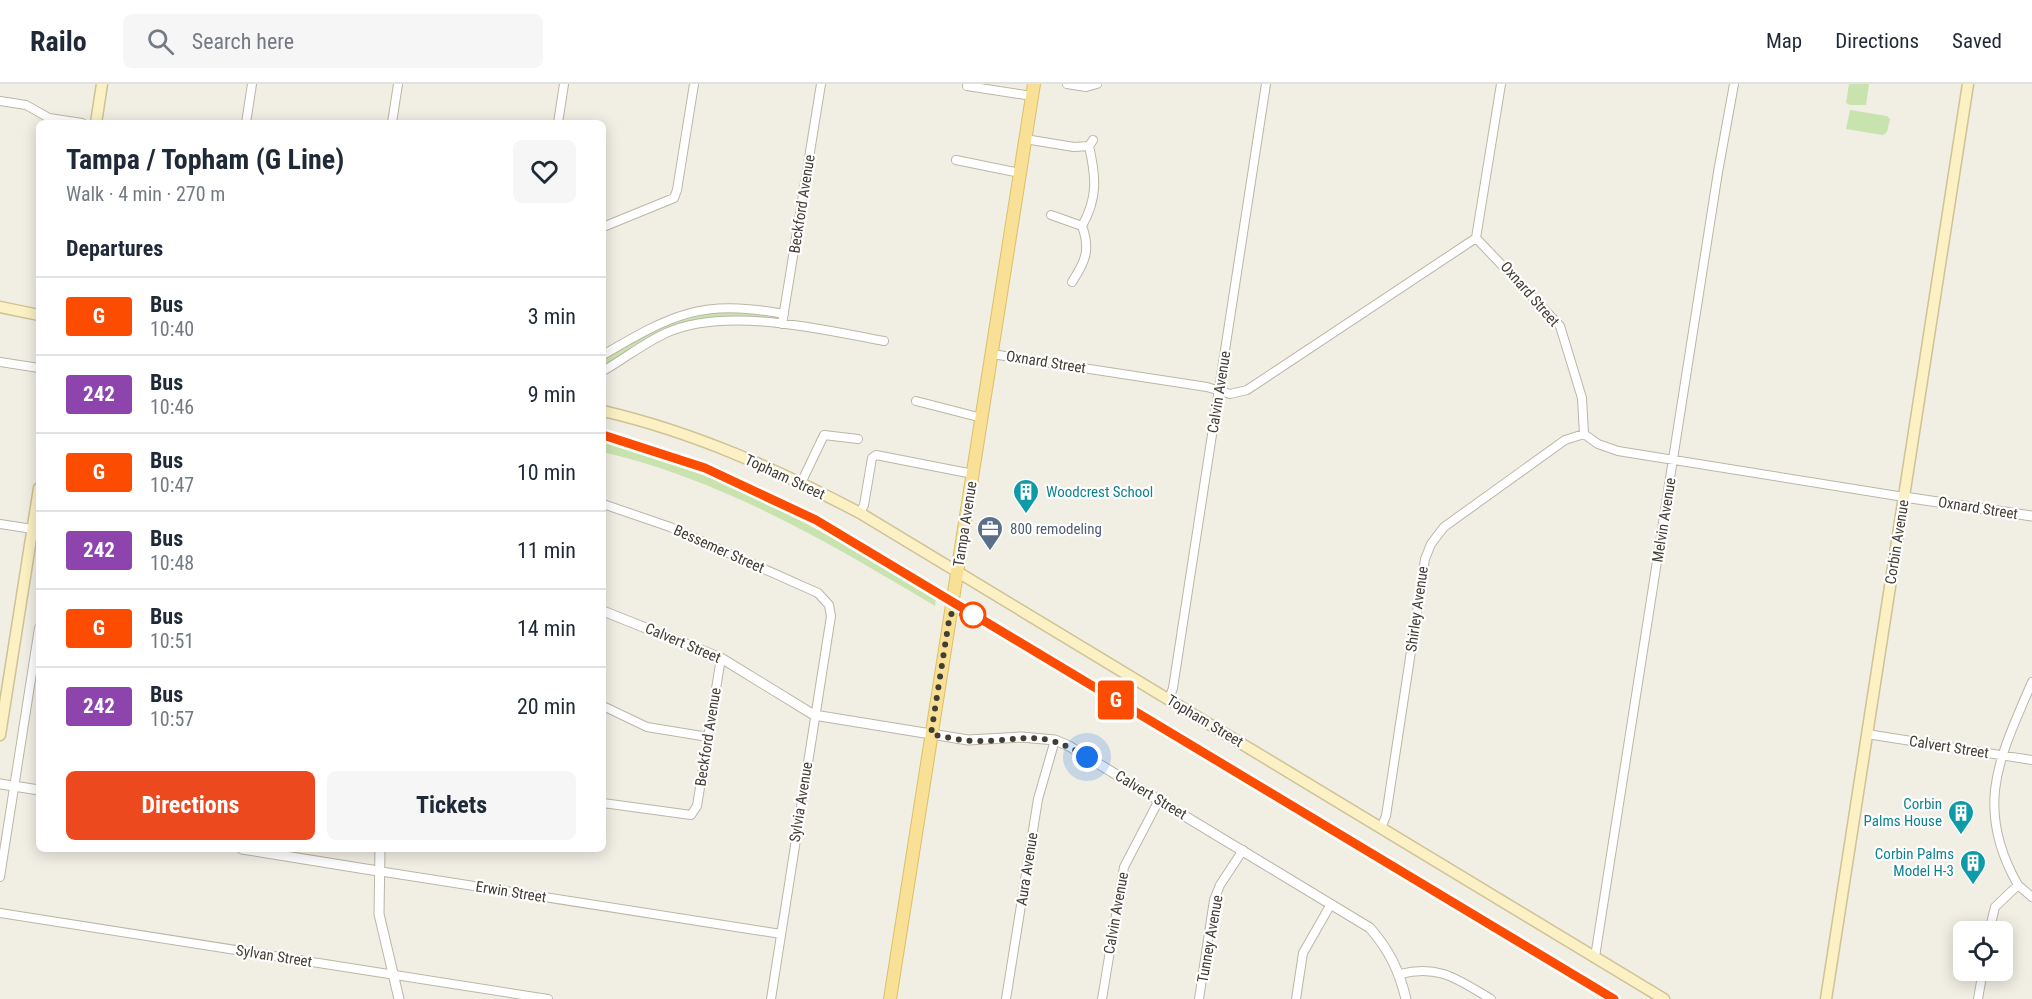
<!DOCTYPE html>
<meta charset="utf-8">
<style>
body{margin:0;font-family:"Roboto Condensed",sans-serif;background:#f6f6f7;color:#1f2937;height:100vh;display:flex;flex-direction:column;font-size:22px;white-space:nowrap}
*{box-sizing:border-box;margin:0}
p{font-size:20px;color:#747a83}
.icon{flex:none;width:33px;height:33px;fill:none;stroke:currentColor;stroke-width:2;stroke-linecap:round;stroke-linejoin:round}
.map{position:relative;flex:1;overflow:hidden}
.drawer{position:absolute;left:36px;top:36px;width:570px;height:732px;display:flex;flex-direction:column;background:#fff;border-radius:9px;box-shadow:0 3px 15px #0003}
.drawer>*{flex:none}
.badge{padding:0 12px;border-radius:4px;font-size:21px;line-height:39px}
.controls{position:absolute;left:1953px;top:837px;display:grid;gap:12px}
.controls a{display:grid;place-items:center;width:60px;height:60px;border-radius:9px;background:#fff;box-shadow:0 3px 15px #0003;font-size:30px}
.you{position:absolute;width:30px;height:30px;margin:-15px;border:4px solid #fff;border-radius:50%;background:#1a73e8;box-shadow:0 0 0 9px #1a73e833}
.map>.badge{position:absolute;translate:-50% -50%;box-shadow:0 0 0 3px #fff}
h2{padding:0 30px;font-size:22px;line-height:54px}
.round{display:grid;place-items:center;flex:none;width:63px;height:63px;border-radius:9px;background:#f6f6f7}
.summary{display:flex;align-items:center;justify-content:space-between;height:102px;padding:0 30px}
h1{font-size:28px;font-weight:700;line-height:45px}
.primary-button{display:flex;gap:12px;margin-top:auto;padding:12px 30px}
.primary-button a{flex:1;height:69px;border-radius:9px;background:#ed491f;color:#fff;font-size:24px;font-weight:700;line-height:69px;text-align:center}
.primary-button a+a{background:#f6f6f7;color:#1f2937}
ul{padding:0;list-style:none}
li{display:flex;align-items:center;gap:18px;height:78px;padding:0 30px;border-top:2px solid #e0e1e3}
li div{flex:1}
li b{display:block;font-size:22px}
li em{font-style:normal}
li .badge{min-width:66px;font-weight:700;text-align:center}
header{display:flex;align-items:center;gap:36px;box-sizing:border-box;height:84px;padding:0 30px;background:#fff;border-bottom:2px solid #e0e1e3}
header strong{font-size:28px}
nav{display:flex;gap:33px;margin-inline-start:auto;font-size:21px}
.search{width:420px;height:54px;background:#f6f6f7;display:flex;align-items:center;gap:15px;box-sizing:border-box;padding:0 21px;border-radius:9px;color:#747a83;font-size:22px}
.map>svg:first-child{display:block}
.green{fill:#c9e3af}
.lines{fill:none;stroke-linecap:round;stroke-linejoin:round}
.minor-casing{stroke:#bcb6a7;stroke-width:10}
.tertiary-casing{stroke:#bcb6a7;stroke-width:11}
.secondary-casing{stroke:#cfc296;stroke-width:13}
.primary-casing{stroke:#dcbf67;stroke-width:14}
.minor{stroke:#fff;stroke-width:8}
.tertiary{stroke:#fff;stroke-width:9}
.secondary{stroke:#fbf1c4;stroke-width:10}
.primary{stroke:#f8e196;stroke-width:12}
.line-casing{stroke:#fff;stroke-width:14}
.line{stroke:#fc4c02;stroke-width:9}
.walk{stroke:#433e34;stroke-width:6;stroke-dasharray:0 10.8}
.stop-dot{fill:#fff;stroke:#fc4c02;stroke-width:3}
.labels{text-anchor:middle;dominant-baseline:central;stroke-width:4.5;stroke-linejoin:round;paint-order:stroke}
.street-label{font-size:15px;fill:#433e34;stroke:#fff}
.culture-label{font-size:15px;fill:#0d838f;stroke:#fff;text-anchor:end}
.service-label{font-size:15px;fill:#4e5e75;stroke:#fff;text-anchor:start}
</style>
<header>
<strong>Railo</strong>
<div class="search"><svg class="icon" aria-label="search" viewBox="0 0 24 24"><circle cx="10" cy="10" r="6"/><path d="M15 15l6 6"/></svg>Search here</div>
<nav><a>Map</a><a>Directions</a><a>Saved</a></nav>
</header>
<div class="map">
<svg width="2032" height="915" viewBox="0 0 2032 915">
<rect width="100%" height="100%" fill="#f1eee4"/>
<path class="green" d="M 1849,0 L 1869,0 L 1866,21 L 1850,21 L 1846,19 Z
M 1850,26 L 1887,32 L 1890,35 L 1887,48 L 1883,51 L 1846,45 Z
M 728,227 L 767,231 L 769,234 L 700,236 L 603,283 L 603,276 C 643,251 680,232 728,227 Z
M 603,358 C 723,387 830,452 936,513 L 935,522 C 830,459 723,396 603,368 Z"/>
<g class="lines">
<defs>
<path id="minor" d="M 1067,0 L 1086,3 L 1097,0
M 967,2 L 1032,12
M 0,17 L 26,21 L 49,34 L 82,39
M 246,39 L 252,0
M 392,39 L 398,0
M 558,39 L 564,0
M 1025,55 L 1074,63 L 1089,62 L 1093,56
M 956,76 L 1020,89
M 1051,131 L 1082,142
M 603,143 L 674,114 L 677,106 L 694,0
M 1476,154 L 1560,242 L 1582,314 L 1584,350 L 1598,360 L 1618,367 L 1904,413
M 1476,154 L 1501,0
M 1072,198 C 1085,178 1091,166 1082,142 C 1098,114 1096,93 1089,62
M 782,240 L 821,0
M 992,270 L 1207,303 L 1230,310 L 1247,306 L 1476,154
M 603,271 C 673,230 701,215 784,230
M 0,278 L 39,284
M 603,287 C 624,275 644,259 666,249 C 725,222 821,245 884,257
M 916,317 L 982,334
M 801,399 L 824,351 L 858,355
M 603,420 L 670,443 L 818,509 L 829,521 L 831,532 L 771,915
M 860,429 L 864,421 L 872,374 L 876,371 L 973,390
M 0,440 L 39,446
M 1169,615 L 1173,604 L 1266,0
M 603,622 L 647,643 L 708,653
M 1867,650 L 2032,676
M 603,719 L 691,731 L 697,722 L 721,574
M 1381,744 L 1386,732 L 1425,475 L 1431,460 L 1444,443 L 1565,356 L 1584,350
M 378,787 L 781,850
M 0,793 L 39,544
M 2018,801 L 2032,813
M 0,829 L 548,915
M 1989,848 L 1995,823 L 2018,801 C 1973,722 2000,673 2032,598
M 1595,873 L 1718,88 L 1734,0
M 1400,890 C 1440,880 1458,896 1491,915
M 1006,915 L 1038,715 L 1055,656
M 1102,915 L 1124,783 L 1159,716
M 1199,915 L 1214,816 L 1220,801 L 1243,766
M 1296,915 L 1303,869 L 1331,820
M 1978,915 L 1983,886"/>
<path id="tertiary" d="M 1904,413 L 2032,432
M 603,527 L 721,574 L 814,631 L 968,656 L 1021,653 L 1055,656 L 1069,662 L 1370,844 C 1389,866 1399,886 1406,915
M 0,700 L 39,706
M 242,765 L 378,787
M 380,765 L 379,830 L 399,915"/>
<path id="secondary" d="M 96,39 L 102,0
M 0,223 L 39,231
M 603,327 C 694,348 778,386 860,429 L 1664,915
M 0,651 L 39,404
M 1826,915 L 1968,0"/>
<path id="primary" d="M 890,915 L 1034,0"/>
</defs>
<use href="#minor" class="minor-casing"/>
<use href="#tertiary" class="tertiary-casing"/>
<use href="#secondary" class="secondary-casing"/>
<use href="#primary" class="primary-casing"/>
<use href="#minor" class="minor"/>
<use href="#tertiary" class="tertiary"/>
<use href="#secondary" class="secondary"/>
<use href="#primary" class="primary"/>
</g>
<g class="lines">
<defs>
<path id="line" d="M 603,351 L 705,384 L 816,436 L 1614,915"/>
</defs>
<use href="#line" class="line-casing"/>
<use href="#line" class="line"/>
<path class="walk" d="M 973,531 L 950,530 L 931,650 C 945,653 959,656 973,657 C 1024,658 1038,643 1087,673"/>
</g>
<defs>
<symbol id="building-pin" viewBox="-11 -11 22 30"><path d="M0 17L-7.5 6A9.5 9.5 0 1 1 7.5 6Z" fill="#0f9aa8" stroke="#fff"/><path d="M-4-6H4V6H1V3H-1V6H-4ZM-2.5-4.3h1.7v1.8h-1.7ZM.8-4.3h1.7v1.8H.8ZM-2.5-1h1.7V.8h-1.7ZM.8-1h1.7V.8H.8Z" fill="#fff"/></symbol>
<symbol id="office-pin" viewBox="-11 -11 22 30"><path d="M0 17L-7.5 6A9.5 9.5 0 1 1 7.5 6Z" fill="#5c6f8a" stroke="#fff"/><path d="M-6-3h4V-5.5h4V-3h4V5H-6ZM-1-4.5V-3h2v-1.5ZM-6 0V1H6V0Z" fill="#fff"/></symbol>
</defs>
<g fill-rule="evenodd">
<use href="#building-pin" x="1011" y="393" width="30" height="40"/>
<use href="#office-pin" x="975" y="430" width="30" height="40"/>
<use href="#building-pin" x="1946" y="714" width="30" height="40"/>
<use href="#building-pin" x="1958" y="764" width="30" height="40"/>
</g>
<circle class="stop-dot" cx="973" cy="531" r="12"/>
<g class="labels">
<g class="street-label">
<text transform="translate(802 120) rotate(-81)">Beckford Avenue</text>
<text transform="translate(1530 210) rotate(49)">Oxnard Street</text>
<text transform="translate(1046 278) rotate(9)">Oxnard Street</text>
<text transform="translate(1219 308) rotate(-81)">Calvin Avenue</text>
<text transform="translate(785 393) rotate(25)">Topham Street</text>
<text transform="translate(1978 424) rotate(9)">Oxnard Street</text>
<text transform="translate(1664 436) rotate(-81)">Melvin Avenue</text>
<text transform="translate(965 440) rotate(-81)">Tampa Avenue</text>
<text transform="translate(1897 458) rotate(-81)">Corbin Avenue</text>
<text transform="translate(719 465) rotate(24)">Bessemer Street</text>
<text transform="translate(1417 525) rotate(-82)">Shirley Avenue</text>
<text transform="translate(683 559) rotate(23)">Calvert Street</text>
<text transform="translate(1205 637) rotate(31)">Topham Street</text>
<text transform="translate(708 653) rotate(-81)">Beckford Avenue</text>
<text transform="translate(1949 663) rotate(9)">Calvert Street</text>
<text transform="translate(1151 711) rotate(31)">Calvert Street</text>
<text transform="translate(801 718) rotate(-81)">Sylvia Avenue</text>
<text transform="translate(1027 785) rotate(-81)">Aura Avenue</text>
<text transform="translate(511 808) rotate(9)">Erwin Street</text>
<text transform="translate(1116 829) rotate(-80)">Calvin Avenue</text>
<text transform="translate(1210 855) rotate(-80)">Tunney Avenue</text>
<text transform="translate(274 872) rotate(9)">Sylvan Street</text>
</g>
<g class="culture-label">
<text x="1046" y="408" text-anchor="start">Woodcrest School</text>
<text x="1942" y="720">Corbin<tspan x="1942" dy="17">Palms House</tspan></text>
<text x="1954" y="770">Corbin Palms<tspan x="1954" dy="17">Model H-3</tspan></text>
</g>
<g class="service-label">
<text x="1010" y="445">800 remodeling</text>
</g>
</g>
</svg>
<div class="controls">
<a><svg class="icon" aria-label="locate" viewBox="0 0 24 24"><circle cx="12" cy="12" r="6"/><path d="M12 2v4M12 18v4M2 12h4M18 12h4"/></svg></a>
</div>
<div class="you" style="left:1087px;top:673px"></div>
<b class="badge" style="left:1116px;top:616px;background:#fc4c02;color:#fff">G</b>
<section class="drawer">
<div class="summary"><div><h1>Tampa / Topham (G Line)</h1><p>Walk · 4 min · 270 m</p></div><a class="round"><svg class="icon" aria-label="heart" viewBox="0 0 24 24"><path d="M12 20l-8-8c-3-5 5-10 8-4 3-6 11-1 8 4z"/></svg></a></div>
<h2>Departures</h2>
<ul>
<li><span class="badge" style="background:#fc4c02;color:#fff">G</span><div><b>Bus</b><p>10:40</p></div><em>3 min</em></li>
<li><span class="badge" style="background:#8e44ad;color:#fff">242</span><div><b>Bus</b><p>10:46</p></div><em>9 min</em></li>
<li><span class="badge" style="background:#fc4c02;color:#fff">G</span><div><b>Bus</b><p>10:47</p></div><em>10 min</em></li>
<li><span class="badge" style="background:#8e44ad;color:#fff">242</span><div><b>Bus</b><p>10:48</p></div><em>11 min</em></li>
<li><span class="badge" style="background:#fc4c02;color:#fff">G</span><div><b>Bus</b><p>10:51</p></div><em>14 min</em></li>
<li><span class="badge" style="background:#8e44ad;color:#fff">242</span><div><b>Bus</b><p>10:57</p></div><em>20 min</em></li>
</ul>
<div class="primary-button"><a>Directions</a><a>Tickets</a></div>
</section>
</div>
